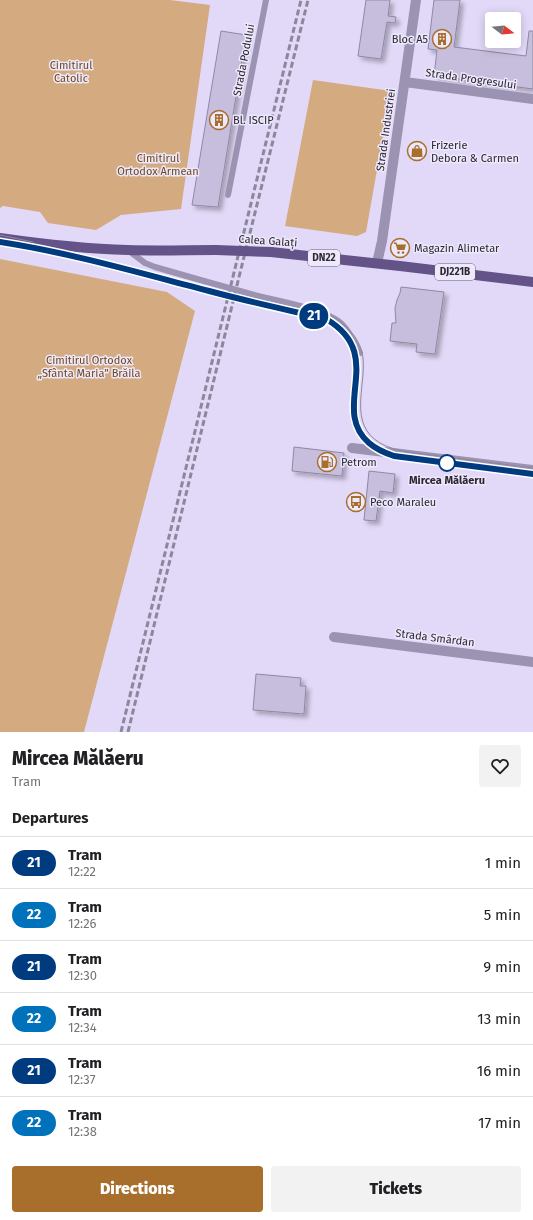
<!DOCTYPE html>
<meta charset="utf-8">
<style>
body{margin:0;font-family:"Fira Sans",sans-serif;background:#f2f2f2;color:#202124;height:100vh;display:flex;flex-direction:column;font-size:15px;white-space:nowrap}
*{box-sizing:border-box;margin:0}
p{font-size:13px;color:#757577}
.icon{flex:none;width:22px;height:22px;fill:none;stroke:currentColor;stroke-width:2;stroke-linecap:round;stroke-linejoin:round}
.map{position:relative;height:732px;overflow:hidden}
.details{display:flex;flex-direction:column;background:#fff;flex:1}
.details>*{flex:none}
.badge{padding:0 8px;border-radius:13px;font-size:14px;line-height:26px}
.needle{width:26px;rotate:106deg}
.controls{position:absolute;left:485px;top:12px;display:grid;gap:8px}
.controls a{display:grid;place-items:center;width:36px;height:36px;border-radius:4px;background:#fff;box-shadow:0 2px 10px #0003;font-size:20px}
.map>.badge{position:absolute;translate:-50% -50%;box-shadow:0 0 0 2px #fff}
h2{padding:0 12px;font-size:15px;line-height:36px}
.round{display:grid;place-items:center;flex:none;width:42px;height:42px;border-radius:4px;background:#f2f2f2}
.headline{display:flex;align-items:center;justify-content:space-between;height:68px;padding:0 12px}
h1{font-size:19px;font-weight:800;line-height:30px}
.button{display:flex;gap:8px;margin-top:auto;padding:8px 12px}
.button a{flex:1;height:46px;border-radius:4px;background:#a76e2c;color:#fff;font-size:16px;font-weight:800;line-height:46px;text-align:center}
.button a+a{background:#f2f2f2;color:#202124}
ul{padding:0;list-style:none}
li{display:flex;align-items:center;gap:12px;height:52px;padding:0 12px;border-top:1px solid #e0e0e0}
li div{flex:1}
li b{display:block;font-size:15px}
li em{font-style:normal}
li .badge{min-width:44px;font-weight:700;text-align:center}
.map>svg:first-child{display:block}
.green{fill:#d4aa80}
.building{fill:#c6bedc;stroke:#8f88a4;filter:url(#shadow)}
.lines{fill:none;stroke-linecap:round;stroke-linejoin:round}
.lane{stroke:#9b93b1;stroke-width:6}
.street{stroke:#9b93b1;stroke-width:10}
.primary{stroke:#645389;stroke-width:10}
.tram{stroke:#8c879c;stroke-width:1}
.rail{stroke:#8c879c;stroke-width:3;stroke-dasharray:6 3;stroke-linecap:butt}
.lane-bridge{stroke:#9b93b1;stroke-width:6}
.primary-bridge{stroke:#645389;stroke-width:10}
.line-casing{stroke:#fff;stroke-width:9}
.line{stroke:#003b80;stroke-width:6}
.stop-dot{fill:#fff;stroke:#003b80;stroke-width:2}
.labels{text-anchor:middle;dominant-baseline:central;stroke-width:3;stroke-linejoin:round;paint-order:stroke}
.shield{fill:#ede8fb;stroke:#65626f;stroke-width:1}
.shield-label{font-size:10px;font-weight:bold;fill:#2b2833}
.poi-label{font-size:11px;fill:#2b2833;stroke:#ede8fb;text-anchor:start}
.street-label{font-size:11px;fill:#2b2833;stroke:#ede8fb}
.park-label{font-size:11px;fill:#6f491c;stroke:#ede8fb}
.stop-label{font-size:11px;font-weight:bold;fill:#2b2833;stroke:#ede8fb}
</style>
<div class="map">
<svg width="533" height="732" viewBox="0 0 533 732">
<defs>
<filter id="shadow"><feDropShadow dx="3.5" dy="3.5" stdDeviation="2" flood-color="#0004"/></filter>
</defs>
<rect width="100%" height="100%" fill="#e1d9f7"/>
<path class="green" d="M 0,0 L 170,0 L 210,5 L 181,209 L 121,215 L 96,230 L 48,223 L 40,212 L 3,206 L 0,208 Z
M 313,80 L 391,91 L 366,232 L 357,236 L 285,226 Z
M 0,259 L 167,292 L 195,311 L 84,732 L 0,732 Z"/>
<path class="building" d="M 366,0 L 390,0 L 388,16 L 396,17 L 395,23 L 387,22 L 381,59 L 358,56 Z
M 434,0 L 460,0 L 454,47 L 526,56 L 529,31 L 533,31 L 533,89 L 434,76 L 437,50 L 428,49 Z
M 221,31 L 246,35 L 218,207 L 192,205 Z
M 401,287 L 444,292 L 435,354 L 416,352 L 417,344 L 390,341 L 392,323 L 396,323 L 395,308 L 397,300 L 400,293 Z
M 294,447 L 344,453 L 342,476 L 292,471 Z
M 369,471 L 395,474 L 393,493 L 380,491 L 376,521 L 364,520 Z
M 256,674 L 301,678 L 300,686 L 306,686 L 304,714 L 253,710 Z"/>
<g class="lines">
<path class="lane" d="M 228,195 L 266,0
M 129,251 L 145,263 L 155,267 L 204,281
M 258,296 C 279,301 328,310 342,324 C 350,332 355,343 360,353"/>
<path class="street" d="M 405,82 L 533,99
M 377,263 L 382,241 L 416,0
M 352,448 L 533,470
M 334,637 L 533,662"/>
<path class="primary" d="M 0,238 C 42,244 85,249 128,250 C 157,251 187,250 216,250
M 271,252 L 400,266 L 533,282"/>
<path class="tram" d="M 0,235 L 33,242
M 0,242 C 72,253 143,273 213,292 C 250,302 288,310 326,319 C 388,355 329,411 370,444 C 389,460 427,460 452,463 C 479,467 506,471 533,474
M 331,316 C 347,325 361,339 363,358 C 366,387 348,424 380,443 C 397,453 420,453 439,456 C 470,460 502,464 533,468"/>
<path class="rail" d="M 121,732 L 301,0
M 128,732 L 239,277 L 308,0"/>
<path class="lane-bridge" d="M 204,281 L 258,296"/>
<path class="primary-bridge" d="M 216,250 L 271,252"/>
</g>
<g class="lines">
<defs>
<path id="line" d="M 0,242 C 72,253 143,274 213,292 C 250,302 288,310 326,319 C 388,355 329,408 369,443 C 376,449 385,453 394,456 L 533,474"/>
</defs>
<use href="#line" class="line-casing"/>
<use href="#line" class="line"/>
</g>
<defs>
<symbol id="building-ring" viewBox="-11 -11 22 22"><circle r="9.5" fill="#ede8fb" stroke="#a76e2c" stroke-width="1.5"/><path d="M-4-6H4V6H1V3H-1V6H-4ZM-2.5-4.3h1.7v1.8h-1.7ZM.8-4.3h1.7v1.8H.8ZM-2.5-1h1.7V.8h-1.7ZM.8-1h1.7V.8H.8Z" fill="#a76e2c"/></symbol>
<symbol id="shop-ring" viewBox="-11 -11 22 22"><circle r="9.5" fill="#ede8fb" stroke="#a76e2c" stroke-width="1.5"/><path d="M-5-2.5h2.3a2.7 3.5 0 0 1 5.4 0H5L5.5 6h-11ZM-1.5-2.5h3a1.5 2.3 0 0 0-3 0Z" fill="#a76e2c"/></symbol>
<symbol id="supermarket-ring" viewBox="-11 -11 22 22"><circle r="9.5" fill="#ede8fb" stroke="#a76e2c" stroke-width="1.5"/><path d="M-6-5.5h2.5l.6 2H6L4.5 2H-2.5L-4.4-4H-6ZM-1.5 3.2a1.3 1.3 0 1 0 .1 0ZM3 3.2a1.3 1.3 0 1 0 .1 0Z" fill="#a76e2c"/></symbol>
<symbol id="fuel-ring" viewBox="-11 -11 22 22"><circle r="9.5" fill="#ede8fb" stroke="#a76e2c" stroke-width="1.5"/><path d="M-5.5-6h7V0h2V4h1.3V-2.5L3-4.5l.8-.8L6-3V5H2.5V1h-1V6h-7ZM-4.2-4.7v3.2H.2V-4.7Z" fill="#a76e2c"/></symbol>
<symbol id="bus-ring" viewBox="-11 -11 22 22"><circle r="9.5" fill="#ede8fb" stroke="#a76e2c" stroke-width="1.5"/><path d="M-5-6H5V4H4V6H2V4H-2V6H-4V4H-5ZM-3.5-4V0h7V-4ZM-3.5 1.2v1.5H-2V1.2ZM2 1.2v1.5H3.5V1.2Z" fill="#a76e2c"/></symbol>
</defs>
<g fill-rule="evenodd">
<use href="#building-ring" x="431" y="28" width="22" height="22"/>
<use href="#building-ring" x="208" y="109" width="22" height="22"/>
<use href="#shop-ring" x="406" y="140" width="22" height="22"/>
<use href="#supermarket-ring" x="389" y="237" width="22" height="22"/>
<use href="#fuel-ring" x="316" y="451" width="22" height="22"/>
<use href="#bus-ring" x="345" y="491" width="22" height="22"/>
</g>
<circle class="stop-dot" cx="447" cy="463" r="8"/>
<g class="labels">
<g class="shield">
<rect x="308" y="250" width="32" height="16" rx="3"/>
<rect x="435" y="264" width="40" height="16" rx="3"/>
</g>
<g class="shield-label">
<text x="324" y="258">DN22</text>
<text x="455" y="272">DJ221B</text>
</g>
<g class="poi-label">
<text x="428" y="39" text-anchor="end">Bloc A5</text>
<text x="233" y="120">Bl. ISCIP</text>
<text x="431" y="145">Frizerie<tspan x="431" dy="13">Debora &amp; Carmen</tspan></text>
<text x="414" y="248">Magazin Alimetar</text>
<text x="341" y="462">Petrom</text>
<text x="370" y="502">Peco Maraleu</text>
</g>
<g class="street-label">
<text transform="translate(244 60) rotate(-79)">Strada Podului</text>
<text transform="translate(471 79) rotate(8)">Strada Progresului</text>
<text transform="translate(386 130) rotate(-82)">Strada Industriei</text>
<text transform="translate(268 241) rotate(4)">Calea Galați</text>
<text transform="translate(435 638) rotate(7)">Strada Smârdan</text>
</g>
<g class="park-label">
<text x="71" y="65">Cimitirul<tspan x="71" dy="13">Catolic</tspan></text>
<text x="158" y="158">Cimitirul<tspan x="158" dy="13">Ortodox Armean</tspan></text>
<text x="89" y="360">Cimitirul Ortodox<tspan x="89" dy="13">„Sfânta Maria” Brăila</tspan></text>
</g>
<g class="stop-label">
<text x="447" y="480">Mircea Mălăeru</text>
</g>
</g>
</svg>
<div class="controls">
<a><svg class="needle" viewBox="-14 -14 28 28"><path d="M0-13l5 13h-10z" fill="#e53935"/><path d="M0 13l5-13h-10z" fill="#757577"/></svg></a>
</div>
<b class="badge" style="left:314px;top:316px;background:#003b80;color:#fff">21</b>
</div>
<section class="details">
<div class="headline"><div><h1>Mircea Mălăeru</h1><p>Tram</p></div><a class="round"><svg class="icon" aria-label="heart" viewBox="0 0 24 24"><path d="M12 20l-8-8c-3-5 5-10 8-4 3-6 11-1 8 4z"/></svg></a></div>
<h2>Departures</h2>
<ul>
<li><span class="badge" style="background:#003b80;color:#fff">21</span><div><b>Tram</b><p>12:22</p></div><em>1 min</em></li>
<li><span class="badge" style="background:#0072bc;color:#fff">22</span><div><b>Tram</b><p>12:26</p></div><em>5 min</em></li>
<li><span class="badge" style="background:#003b80;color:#fff">21</span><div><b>Tram</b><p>12:30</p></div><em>9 min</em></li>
<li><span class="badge" style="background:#0072bc;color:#fff">22</span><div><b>Tram</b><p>12:34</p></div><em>13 min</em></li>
<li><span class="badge" style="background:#003b80;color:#fff">21</span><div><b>Tram</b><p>12:37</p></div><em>16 min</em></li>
<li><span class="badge" style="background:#0072bc;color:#fff">22</span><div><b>Tram</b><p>12:38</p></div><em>17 min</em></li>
</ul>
<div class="button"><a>Directions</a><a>Tickets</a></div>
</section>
